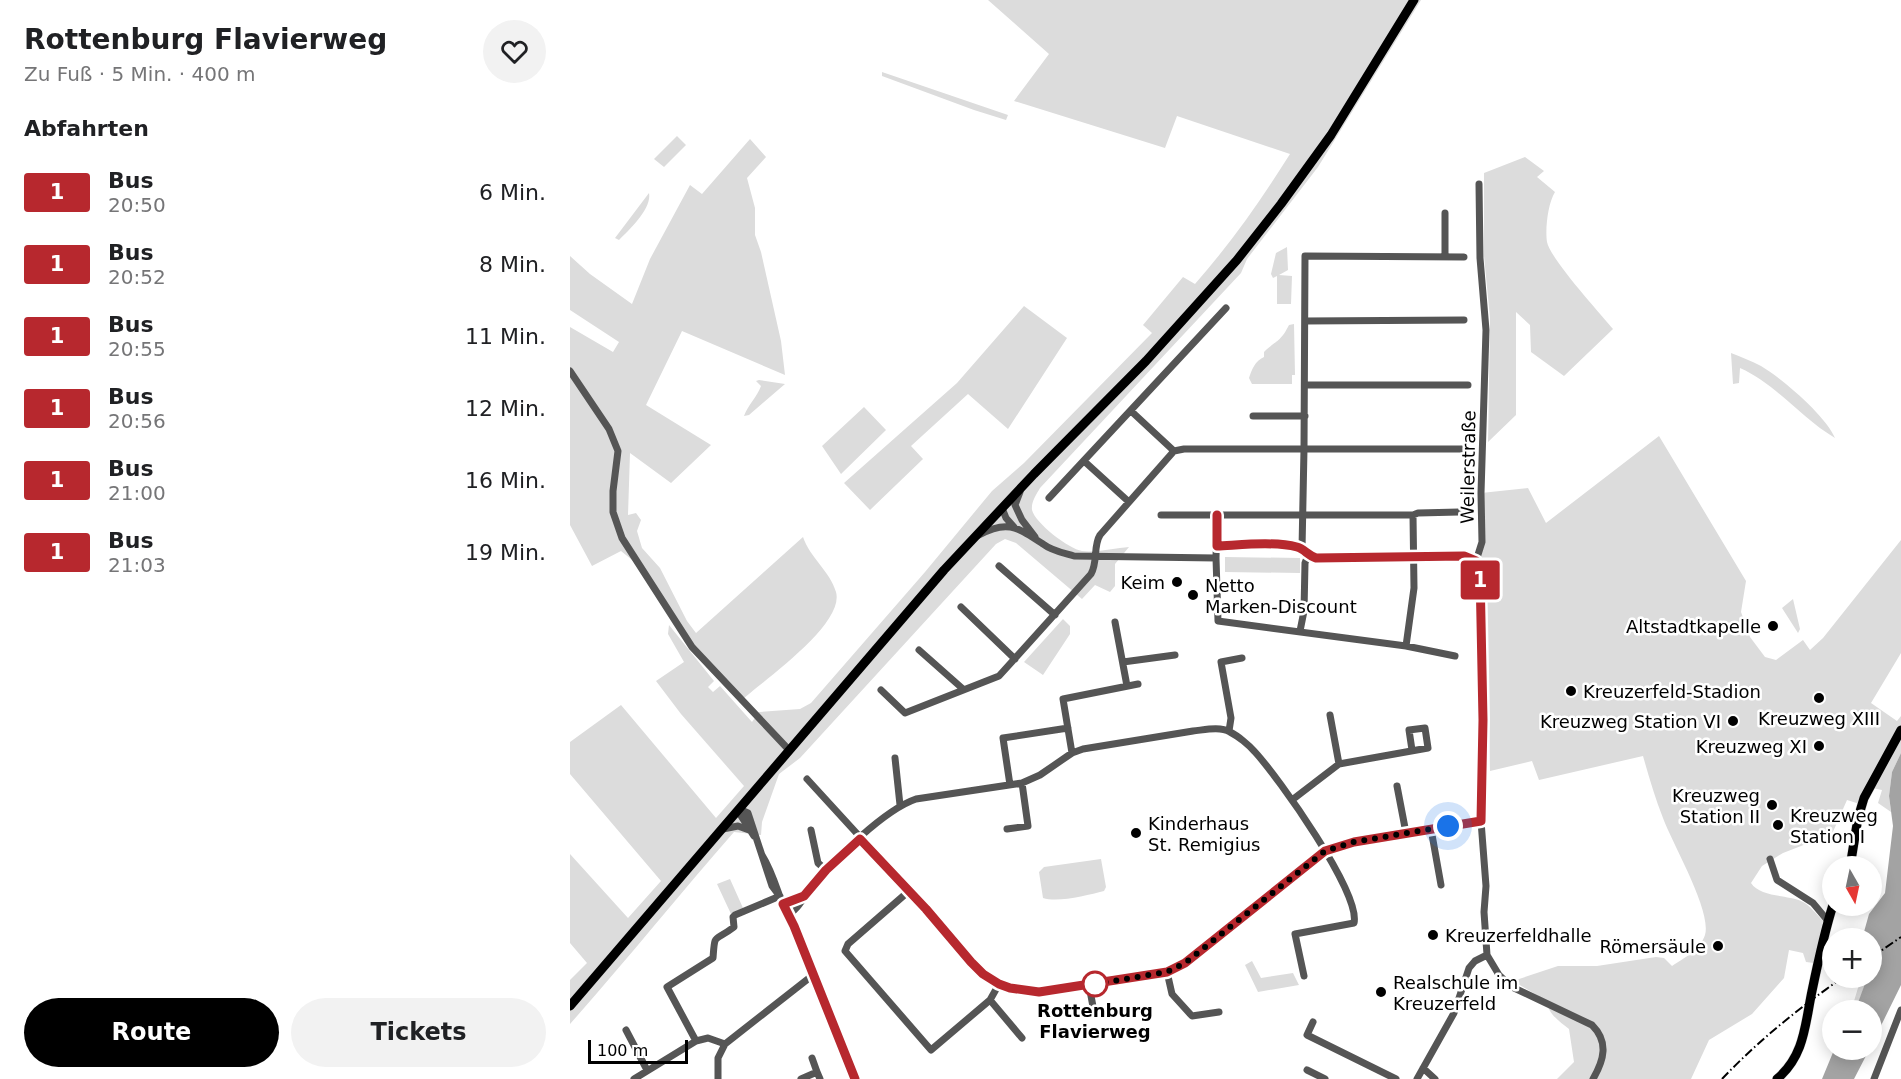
<!DOCTYPE html>
<html lang="de">
<meta charset="utf-8">
<style>
body{margin:0;font-family:"DejaVu Sans",sans-serif;background:#f2f2f2;color:#202124;height:100vh;display:flex;flex-direction:column;font-size:22px;white-space:nowrap}
*{box-sizing:border-box;margin:0}
p{font-size:20px;color:#757577}
.icon{flex:none;width:33px;height:33px;fill:none;stroke:currentColor;stroke-width:2;stroke-linecap:round;stroke-linejoin:round}
.map{position:relative;flex:1;overflow:hidden}
.sheet{display:flex;flex-direction:column;background:#fff;width:570px}
.sheet>*{flex:none}
.badge{padding:0 12px;border-radius:4px;font-size:21px;line-height:39px}
.needle{width:39px;rotate:171deg}
.controls{position:absolute;left:1252px;top:856px;display:grid;gap:12px}
.controls a{display:grid;place-items:center;width:60px;height:60px;border-radius:50%;background:#fff;box-shadow:0 3px 15px #0003;font-size:30px}
.scale{position:absolute;left:18px;bottom:15px;width:100px;box-sizing:border-box;padding-left:6px;border:3px solid #000;border-top:0;font-size:16px;line-height:21px;white-space:nowrap;color:#000;-webkit-text-stroke:4px #fff;paint-order:stroke}
.you{position:absolute;width:30px;height:30px;margin:-15px;border:4px solid #fff;border-radius:50%;background:#1a73e8;box-shadow:0 0 0 9px #1a73e833}
.map>.badge{position:absolute;translate:-50% -50%;box-shadow:0 0 0 3px #fff}
h2{padding:0 24px;font-size:22px;line-height:54px}
.round{display:grid;place-items:center;flex:none;width:63px;height:63px;border-radius:32px;background:#f2f2f2}
.head{display:flex;align-items:center;justify-content:space-between;height:102px;padding:0 24px}
h1{font-size:28px;font-weight:800;line-height:45px}
.action{display:flex;gap:12px;margin-top:auto;padding:12px 24px}
.action a{flex:1;height:69px;border-radius:36px;background:#000;color:#fff;font-size:24px;font-weight:800;line-height:69px;text-align:center}
.action a+a{background:#f2f2f2;color:#202124}
ul{padding:0;list-style:none}
li{display:flex;align-items:center;gap:18px;height:72px;padding:0 24px}
li div{flex:1}
li b{display:block;font-size:22px}
li em{font-style:normal}
li .badge{min-width:66px;font-weight:700;text-align:center}
main{display:flex;flex:1;min-height:0}
.map>svg:first-child{display:block}
.green{fill:#dcdcdc}
.water{fill:#a3a3a3}
.lines{fill:none;stroke-linecap:round;stroke-linejoin:round}
.major-casing{stroke:#dbdbdb;stroke-width:10}
.minor{stroke:#555;stroke-width:7}
.major{stroke:#000;stroke-width:9}
.rail{stroke:#000;stroke-width:2;stroke-dasharray:9 3 1.5 3;stroke-linecap:butt}
.line-casing{stroke:#fff;stroke-width:14}
.line{stroke:#b7282e;stroke-width:9}
.walk{stroke:#000;stroke-width:6;stroke-dasharray:0 10.8}
.poi-dot{fill:#000;stroke:#fff;stroke-width:2}
.stop-dot{fill:#fff;stroke:#b7282e;stroke-width:3}
.labels{text-anchor:middle;dominant-baseline:central;stroke-width:5;stroke-linejoin:round;paint-order:stroke}
.street-label{font-size:18px;fill:#000;stroke:#fff}
.poi-label{font-size:18px;fill:#000;stroke:#fff;text-anchor:end}
.stop-label{font-size:18px;font-weight:bold;fill:#000;stroke:#fff}
</style>
<main>
<section class="sheet">
<div class="head"><div><h1>Rottenburg Flavierweg</h1><p>Zu Fuß · 5 Min. · 400 m</p></div><a class="round"><svg class="icon" aria-label="heart" viewBox="0 0 24 24"><path d="M12 20l-8-8c-3-5 5-10 8-4 3-6 11-1 8 4z"/></svg></a></div>
<h2>Abfahrten</h2>
<ul>
<li><span class="badge" style="background:#b7282e;color:#fff">1</span><div><b>Bus</b><p>20:50</p></div><em>6 Min.</em></li>
<li><span class="badge" style="background:#b7282e;color:#fff">1</span><div><b>Bus</b><p>20:52</p></div><em>8 Min.</em></li>
<li><span class="badge" style="background:#b7282e;color:#fff">1</span><div><b>Bus</b><p>20:55</p></div><em>11 Min.</em></li>
<li><span class="badge" style="background:#b7282e;color:#fff">1</span><div><b>Bus</b><p>20:56</p></div><em>12 Min.</em></li>
<li><span class="badge" style="background:#b7282e;color:#fff">1</span><div><b>Bus</b><p>21:00</p></div><em>16 Min.</em></li>
<li><span class="badge" style="background:#b7282e;color:#fff">1</span><div><b>Bus</b><p>21:03</p></div><em>19 Min.</em></li>
</ul>
<div class="action"><a>Route</a><a>Tickets</a></div>
</section>
<div class="map">
<svg width="1331" height="1079" viewBox="0 0 1331 1079">
<rect width="100%" height="100%" fill="#fff"/>
<path class="green" d="M 418,0 L 851,0 L 748,167 L 677,259 L 671,273 L 470,488 C 466,495 461,502 462,510 C 465,523 499,549 512,551 C 524,553 546,548 559,547 L 545,564 L 545,586 L 540,592 L 525,585 L 512,599 L 446,543 L 435,539 L 426,544 L 230,758 L 209,774 L 192,822 L 191,835 L 164,832 C 108,896 56,961 0,1024 L 0,980 L 17,963 L 0,943 L 0,854 L 58,918 L 91,881 L 0,774 L 0,742 L 51,705 L 146,818 L 174,786 L 111,714 L 86,681 L 114,662 L 98,634 L 99,625 L 144,681 L 138,687 L 143,692 L 150,686 L 182,722 L 189,712 L 230,709 L 241,703 L 355,572 L 422,491 L 454,463 L 582,333 L 573,325 L 613,277 L 625,284 C 661,243 691,200 720,154 L 607,116 L 595,148 L 444,101 L 479,54 Z
M 312,72 L 438,115 L 436,120 L 404,110 L 312,76 Z
M 107,136 L 116,145 L 94,167 L 84,159 Z
M 180,139 L 196,157 L 177,178 L 185,208 L 185,235 L 191,252 L 211,341 L 215,375 L 112,331 L 76,405 L 141,445 L 101,483 L 60,453 L 58,515 L 66,513 L 71,520 L 67,531 L 72,548 L 90,568 L 117,621 L 126,633 L 233,537 C 240,558 260,571 266,592 C 275,624 194,680 172,700 L 122,647 L 72,568 L 51,551 L 22,566 L 0,525 L 0,327 L 43,352 L 49,342 L 0,310 L 0,256 L 20,274 L 62,304 L 80,259 L 120,185 L 132,194 Z
M 955,157 L 974,171 L 967,177 L 985,192 C 978,203 975,229 977,242 C 981,260 1030,313 1043,329 L 994,376 L 961,352 L 960,325 L 946,312 L 946,415 L 918,442 L 920,318 L 914,256 L 914,173 Z
M 79,193 C 82,208 60,229 49,240 L 45,238 Z
M 717,247 L 718,270 L 709,275 L 722,276 L 721,304 L 707,304 L 707,276 L 703,278 L 701,274 L 706,253 Z
M 454,306 L 497,338 L 438,429 L 398,394 L 341,446 L 353,459 L 300,510 L 274,483 L 387,383 Z
M 724,324 L 725,375 L 722,375 L 722,384 L 682,384 L 679,378 C 682,369 685,361 694,357 L 694,352 C 706,340 710,343 719,325 Z
M 1161,353 C 1171,357 1182,361 1191,366 C 1213,379 1256,416 1265,438 C 1231,418 1206,384 1170,368 L 1169,383 L 1163,384 Z
M 189,380 L 215,384 L 179,415 L 174,416 C 178,405 187,397 191,386 L 186,381 Z
M 294,407 L 316,430 L 271,474 L 252,446 Z
M 1089,436 L 1176,581 L 1171,612 L 1180,637 L 1195,657 L 1206,660 L 1233,640 L 1240,650 L 1253,638 L 1331,540 L 1331,653 L 1301,703 L 1327,721 L 1331,716 L 1331,753 L 1322,772 L 1319,796 L 1321,812 L 1308,803 L 1312,790 L 1302,788 L 1293,805 L 1277,800 L 1262,834 L 1213,853 L 1192,866 L 1181,883 C 1190,897 1217,895 1231,901 C 1239,904 1247,915 1253,921 L 1244,963 L 1236,962 L 1233,953 L 1219,950 L 1214,978 L 1182,1014 L 1139,1040 L 1121,1079 L 987,1079 L 1004,1062 L 999,1029 C 990,1022 977,1013 977,1001 L 943,981 L 988,966 L 1027,966 L 1086,957 L 1094,958 L 1102,966 C 1114,958 1130,950 1135,935 C 1142,911 1102,843 1093,818 C 1085,798 1079,777 1073,756 L 969,780 L 962,761 L 920,771 L 915,567 L 913,563 L 906,561 L 911,549 L 911,493 L 958,488 L 976,523 Z
M 655,557 L 730,558 L 730,573 L 655,572 Z
M 1223,599 L 1230,629 L 1228,633 L 1212,608 Z
M 493,619 L 500,626 L 500,634 L 473,675 L 454,662 Z
M 531,859 L 536,887 L 534,891 C 518,895 488,903 473,898 L 469,872 L 474,867 Z
M 160,879 L 173,908 L 161,914 L 147,884 Z
M 682,961 L 691,978 L 723,973 L 729,985 L 688,992 L 675,965 Z
M 1291,978 L 1297,978 L 1286,1010 L 1281,1011 Z"/>
<path class="water" d="M 1331,753 L 1331,985 L 1302,1044 L 1302,1011 L 1285,1011 L 1297,978 L 1302,978 L 1304,945 L 1302,945 L 1302,939 L 1292,939 L 1299,914 L 1315,893 L 1323,826 L 1319,796 L 1322,772 Z
M 1264,1050 L 1299,1050 L 1284,1079 L 1252,1079 Z"/>
<g class="lines">
<defs>
<path id="major" d="M 1280,867 L 1288,818 L 1294,798 L 1331,730
M 0,1006 L 374,570 L 464,474 L 576,361 L 667,260 L 711,204 L 761,135 L 844,0
M 1207,1079 C 1235,1055 1235,1024 1242,991 C 1248,962 1254,933 1263,905"/>
</defs>
<use href="#major" class="major-casing"/>
<path class="minor" d="M 909,184 L 910,258 L 916,330 L 911,493 L 912,542 L 906,561 L 910,572 L 913,720 L 911,821 L 916,886 L 914,912 L 917,955 L 929,975 L 942,987 L 1022,1025 C 1039,1042 1034,1060 1023,1079
M 875,255 L 875,213
M 894,257 L 735,256 L 734,449 L 732,549 L 738,555 L 746,558 L 894,556 L 906,561
M 735,321 L 894,320
M 0,371 L 39,429 L 48,451 L 43,491 L 43,512 L 52,538 L 122,647 L 219,750
M 735,385 L 898,385
M 561,411 L 604,451
M 683,416 L 735,416
M 604,451 L 614,449 L 893,449
M 514,461 L 559,502
M 450,492 L 445,505 L 452,520 L 465,537
M 479,498 L 656,308
M 432,508 L 436,518 L 444,527
M 591,515 L 647,515
M 409,535 C 438,519 448,528 473,544 C 482,551 494,553 504,556 L 646,558
M 647,546 L 717,545 L 732,549
M 429,566 L 485,615
M 391,607 L 445,659
M 545,622 L 557,686
M 730,631 L 734,611 L 735,563 L 738,555
M 836,646 L 844,588 L 843,515
M 349,650 L 393,689
M 885,656 L 836,646 L 648,621 L 646,558 L 647,515 L 843,515 L 848,513 L 889,512
M 553,662 L 605,655
M 311,690 L 335,713 L 429,676 L 521,574 C 528,562 523,546 530,535 L 604,451
M 760,715 L 769,764
M 659,731 L 661,718 L 651,662 L 672,658
M 502,753 L 493,699 L 568,684
M 325,758 L 330,805
M 237,779 L 356,909 L 413,974 L 439,988 L 469,992 L 597,972 L 615,963 L 755,851 L 784,842 L 911,821
M 440,785 L 433,738 L 498,728
M 827,786 L 836,833
M 722,800 L 769,764 L 858,748 L 855,728 L 839,730 L 842,750
M 169,809 L 178,813 L 180,819 L 202,886 L 208,894
M 168,811 L 184,836
M 153,829 L 168,826 L 179,830
M 437,829 L 458,826 L 452,783
M 861,829 L 871,885
M 241,830 L 248,863 L 256,870
M 192,855 C 204,874 208,895 217,915 C 243,968 262,1024 285,1079
M 1200,859 L 1207,880 L 1243,903 L 1258,921
M 339,891 L 278,944 L 275,951 L 361,1050 L 420,1000 L 429,984
M 213,904 L 234,896
M 218,915 C 229,909 235,894 244,884 C 266,858 314,810 346,799 L 452,783 L 470,775 L 502,753 L 513,749 L 623,731 C 634,730 650,726 660,732 C 668,736 679,745 685,752 C 708,777 791,893 784,923 L 725,934 L 734,976
M 597,972 L 602,994 L 622,1016 L 649,1012
M 519,985 L 524,1012
M 420,1000 L 452,1038
M 743,1022 L 737,1035 L 826,1079
M 56,1030 L 77,1070
M 126,1041 L 97,987 L 143,958 C 145,932 143,943 164,927 L 163,917 L 165,915 L 210,896
M 242,1058 L 247,1072
M 853,1068 L 865,1079
M 737,1070 L 755,1079
M 64,1079 L 126,1041 L 138,1038 L 155,1044
M 148,1079 L 148,1058 L 155,1044 L 243,975
M 231,1079 L 247,1072 L 250,1079
M 847,1079 L 884,1013 L 899,968 L 905,961 L 917,955
M 1304,1079 L 1331,1010"/>
<use href="#major" class="major"/>
<path class="rail" d="M 1302,957 L 1331,937
M 1152,1079 C 1188,1041 1229,1008 1272,978"/>
</g>
<g class="lines">
<defs>
<path id="line" d="M 285,1079 L 224,926 L 213,904 L 234,896 L 256,870 L 290,839 L 356,909 L 401,962 L 413,974 L 429,984 L 440,988 L 469,992 L 597,972 L 615,963 L 755,851 L 784,842 L 911,821 L 913,720 L 910,572 L 906,561 L 894,556 L 746,558 C 738,555 734,549 727,547 C 704,541 670,545 647,546 L 647,515"/>
</defs>
<use href="#line" class="line-casing"/>
<use href="#line" class="line"/>
<path class="walk" d="M 525,984 L 597,972 L 615,963 L 755,851 L 784,842 L 878,826"/>
</g>
<g class="poi-dot">
<circle cx="607" cy="582" r="6"/>
<circle cx="623" cy="595" r="6"/>
<circle cx="1203" cy="626" r="6"/>
<circle cx="1001" cy="691" r="6"/>
<circle cx="1249" cy="698" r="6"/>
<circle cx="1163" cy="721" r="6"/>
<circle cx="1249" cy="746" r="6"/>
<circle cx="1202" cy="805" r="6"/>
<circle cx="1208" cy="825" r="6"/>
<circle cx="566" cy="833" r="6"/>
<circle cx="863" cy="935" r="6"/>
<circle cx="1148" cy="946" r="6"/>
<circle cx="811" cy="992" r="6"/>
</g>
<circle class="stop-dot" cx="525" cy="984" r="12"/>
<g class="labels">
<g class="street-label">
<text transform="translate(898 467) rotate(-89)">Weilerstraße</text>
</g>
<g class="poi-label">
<text x="595" y="582">Keim</text>
<text x="635" y="585" text-anchor="start">Netto<tspan x="635" dy="21">Marken-Discount</tspan></text>
<text x="1191" y="626">Altstadtkapelle</text>
<text x="1013" y="691" text-anchor="start">Kreuzerfeld-Stadion</text>
<text x="1249" y="718" text-anchor="middle">Kreuzweg XIII</text>
<text x="1151" y="721">Kreuzweg Station VI</text>
<text x="1237" y="746">Kreuzweg XI</text>
<text x="1190" y="795">Kreuzweg<tspan x="1190" dy="21">Station II</tspan></text>
<text x="1220" y="815" text-anchor="start">Kreuzweg<tspan x="1220" dy="21">Station I</tspan></text>
<text x="578" y="823" text-anchor="start">Kinderhaus<tspan x="578" dy="21">St. Remigius</tspan></text>
<text x="875" y="935" text-anchor="start">Kreuzerfeldhalle</text>
<text x="1136" y="946">Römersäule</text>
<text x="823" y="982" text-anchor="start">Realschule im<tspan x="823" dy="21">Kreuzerfeld</tspan></text>
</g>
<g class="stop-label">
<text x="525" y="1010">Rottenburg<tspan x="525" dy="21">Flavierweg</tspan></text>
</g>
</g>
</svg>
<div class="controls">
<a><svg class="needle" viewBox="-14 -14 28 28"><path d="M0-13l5 13h-10z" fill="#e53935"/><path d="M0 13l5-13h-10z" fill="#757577"/></svg></a>
<a>+</a>
<a>−</a>
</div>
<div class="scale">100 m</div>
<div class="you" style="left:878px;top:826px"></div>
<b class="badge" style="left:910px;top:580px;background:#b7282e;color:#fff">1</b>
</div>
</main>
